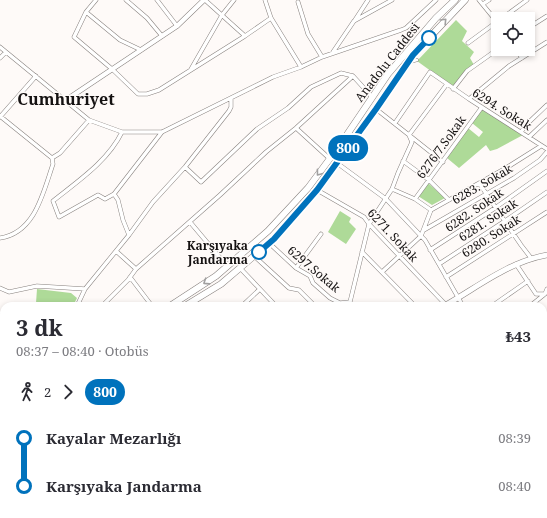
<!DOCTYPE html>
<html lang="tr">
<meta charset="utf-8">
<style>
body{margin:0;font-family:"Noto Serif",serif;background:#f2f2f3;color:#2b2b33;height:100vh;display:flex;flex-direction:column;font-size:15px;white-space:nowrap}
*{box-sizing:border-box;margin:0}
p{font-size:13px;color:#7c7c81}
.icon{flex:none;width:22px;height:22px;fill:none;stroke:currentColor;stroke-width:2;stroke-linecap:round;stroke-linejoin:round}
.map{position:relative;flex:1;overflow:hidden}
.side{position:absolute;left:0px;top:302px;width:547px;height:216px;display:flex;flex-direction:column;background:#fff;border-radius:12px 12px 0 0;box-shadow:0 2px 6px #0003}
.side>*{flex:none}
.badge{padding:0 8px;border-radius:13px;font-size:14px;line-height:26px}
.controls{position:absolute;left:491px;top:12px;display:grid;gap:8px}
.controls a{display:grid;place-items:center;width:44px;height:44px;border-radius:0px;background:#fff;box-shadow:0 2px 6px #0003;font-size:20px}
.map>.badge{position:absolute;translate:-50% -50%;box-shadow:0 0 0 2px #fff}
.legs{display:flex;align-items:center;gap:6px;height:44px;padding:0 16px;font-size:13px}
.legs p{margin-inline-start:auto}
.headline{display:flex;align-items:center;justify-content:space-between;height:68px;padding:0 16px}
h1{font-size:22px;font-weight:700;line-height:30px}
ul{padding:0 16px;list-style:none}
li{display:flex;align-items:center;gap:14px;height:48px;font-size:15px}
li i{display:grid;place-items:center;width:6px;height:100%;margin:0 5px;background:currentColor}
li i::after{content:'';width:10px;height:10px;margin:-5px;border:3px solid;border-radius:50%;background:#fff}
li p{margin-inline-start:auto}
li:first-child i{background:linear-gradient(#0000 50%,currentColor 0)}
li:last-child i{background:linear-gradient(currentColor 50%,#0000 0)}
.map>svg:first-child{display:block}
.green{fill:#aeda98}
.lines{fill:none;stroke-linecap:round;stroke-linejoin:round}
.pedestrian-casing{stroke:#88827f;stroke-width:3.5}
.minor-casing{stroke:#88827f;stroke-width:4.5}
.tertiary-casing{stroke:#88827f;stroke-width:5.5}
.secondary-casing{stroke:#88827f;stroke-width:6}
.trunk-casing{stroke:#88827f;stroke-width:7}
.pedestrian{stroke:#fff;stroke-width:2.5}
.minor{stroke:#fff;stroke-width:3.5}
.tertiary{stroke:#fff;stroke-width:4.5}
.secondary{stroke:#fff;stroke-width:5}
.trunk{stroke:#fff;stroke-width:6}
.oneway{stroke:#a1a0a0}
.line-1-casing{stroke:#fff;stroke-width:9}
.line-1{stroke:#0072bc;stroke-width:6}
.stop-1-dot{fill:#fff;stroke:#0072bc;stroke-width:2}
.labels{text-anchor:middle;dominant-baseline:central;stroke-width:3;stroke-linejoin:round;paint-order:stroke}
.street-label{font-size:12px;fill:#151212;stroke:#fefaf8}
.stop-label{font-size:12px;font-weight:bold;fill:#151212;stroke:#fefaf8;text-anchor:end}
.district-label{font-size:16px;font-weight:bold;fill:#151212;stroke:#fefaf8}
</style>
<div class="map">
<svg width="547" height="518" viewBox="0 0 547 518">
<rect width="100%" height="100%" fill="#fefaf8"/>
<path class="green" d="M 456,20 L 467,31 L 462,41 L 474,52 L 470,58 L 474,65 L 453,87 L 417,61 Z
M 483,109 L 523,135 L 497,149 L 490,151 L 486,145 L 459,168 L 447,158 L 468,128 L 479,137 L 483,132 L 472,123 Z
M 428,183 L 445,198 L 432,205 L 418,196 Z
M 340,211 L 351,218 L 349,222 L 356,229 L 346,244 L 328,232 Z
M 37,289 L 71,293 L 77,298 L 73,306 L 47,306 L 36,303 Z"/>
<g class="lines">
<defs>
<path id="pedestrian" d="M 410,62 L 417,60"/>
<path id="minor" d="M 96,0 L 86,12 L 74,37 L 112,69 L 138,94 L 147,94 L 159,90 L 245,36 L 271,18
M 126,0 L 147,18 L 162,36
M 157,0 L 177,26
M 205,0 L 245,36
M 265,0 L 271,18 L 301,67
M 479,0 L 497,22
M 298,2 L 308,34 L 322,57
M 483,4 L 489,0
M 86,12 L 120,40 L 141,50
M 501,19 L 527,0
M 355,20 L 368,0
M 528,28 L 547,16
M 468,43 L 498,21
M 0,47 L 89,120 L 122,132 L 162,132 L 273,77 L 301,67 L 322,57 L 401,30 L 406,28 L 436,0
M 516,49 L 522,58
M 333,52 L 354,21 L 392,0
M 0,58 L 6,52
M 191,69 L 222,15 L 234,0
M 453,89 L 467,71 L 498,49
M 469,99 L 509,66 L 547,42
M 0,116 L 52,158 L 53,164 C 43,193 35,233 0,238
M 0,117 L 36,76
M 395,123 L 430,72 L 469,99 L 547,149
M 296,128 L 330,159
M 521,132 L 527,124 L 547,105
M 529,137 L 547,120
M 52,158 L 60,153 L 89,120
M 403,161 L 429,180 L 449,200
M 443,162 L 409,135 L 447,84
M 337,163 L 386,199 L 421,236 L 382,272
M 185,167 L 201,182 L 257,129 L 288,108 L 311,87 L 341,73 L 353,76 L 372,97
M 479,183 L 521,245 L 531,258
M 392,189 L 415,199 L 431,210 L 421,236 L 425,240 L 463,306
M 317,190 L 364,217 L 369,224 L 446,305
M 114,194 L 105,199 L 98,195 L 59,217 L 53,201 C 78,181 108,161 122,132
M 415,199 L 482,107
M 431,210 L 506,168 L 541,146
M 190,222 L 227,266
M 424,230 L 514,178 L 540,160 L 547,152
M 129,235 L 123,220 L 118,200 L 114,194 L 162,132
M 269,243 L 296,268 L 310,276 L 313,283 L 330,298 L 340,303 L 350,302
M 430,250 L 495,208 L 547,171
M 116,251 L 136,269
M 362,252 L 415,306
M 254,256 L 289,288 L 299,290 L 315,306
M 439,264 L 505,221 L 547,192
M 516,264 L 536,294 L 545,294
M 240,268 L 276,306
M 296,268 L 321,234
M 130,277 L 152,306
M 446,277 L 547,212
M 0,288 L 9,292 L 37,286 L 85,289
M 77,306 L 85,289 L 129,235 L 153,202 L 185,167 L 229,111 L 231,107 L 231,99
M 102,306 L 128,280 L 136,269 L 220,195 L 266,152 L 296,128 L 353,76
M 242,306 L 260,289
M 346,306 L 350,302 L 369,224 L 392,189 L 398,173 L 412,142 L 409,135 L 376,109
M 492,306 L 528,281
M 530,306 L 545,294 L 547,289
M 543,321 L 547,322
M 543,337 L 547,332
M 0,362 L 4,370
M 543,369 L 547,364
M 0,404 L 4,412
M 543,419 L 547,414
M 543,458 L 547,453
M 543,484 L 547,487
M 0,501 L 4,505
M 12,514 L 16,518
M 77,514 L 82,517 L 85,514
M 114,514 L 116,518
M 235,514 L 237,518
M 270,514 L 272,518
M 386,514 L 390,517 L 399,514
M 439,514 L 440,518
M 491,514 L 494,518
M 124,518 L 126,514
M 209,518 L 211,514
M 284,518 L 286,514
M 305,518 L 308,514
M 343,518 L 346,514"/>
<path id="tertiary" d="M 66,100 L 177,26 L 204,0
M 0,316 L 4,316"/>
<path id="secondary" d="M 444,306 C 478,287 508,262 547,255"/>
<path id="trunk" d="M 170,306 L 216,276 L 268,231 L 308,188 L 340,145 L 388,74 L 436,18 L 455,0
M 185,306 L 221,284 L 274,239 L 317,190 L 376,109 L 413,55 L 465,0
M 0,418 L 4,415
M 0,428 L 4,425"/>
</defs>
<use href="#pedestrian" class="pedestrian-casing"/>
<use href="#minor" class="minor-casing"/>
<use href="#tertiary" class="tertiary-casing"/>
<use href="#secondary" class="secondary-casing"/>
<use href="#trunk" class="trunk-casing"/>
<use href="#pedestrian" class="pedestrian"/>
<use href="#minor" class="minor"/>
<use href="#tertiary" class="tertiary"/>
<use href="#secondary" class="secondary"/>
<use href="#trunk" class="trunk"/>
</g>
<defs><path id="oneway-chevron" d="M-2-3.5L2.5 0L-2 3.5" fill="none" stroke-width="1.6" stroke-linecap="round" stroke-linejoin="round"/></defs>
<g class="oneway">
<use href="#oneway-chevron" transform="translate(444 21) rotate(-46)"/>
<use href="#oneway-chevron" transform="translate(319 173) rotate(127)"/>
<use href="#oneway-chevron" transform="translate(206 282) rotate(147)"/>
</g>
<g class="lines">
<defs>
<path id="line-1" d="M 259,252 L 274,239 L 317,190 L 376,109 L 413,55 L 429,38"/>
</defs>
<use href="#line-1" class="line-1-casing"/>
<use href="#line-1" class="line-1"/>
</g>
<g class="stop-1-dot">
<circle cx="429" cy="38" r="7"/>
<circle cx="259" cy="252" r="7"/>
</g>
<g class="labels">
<g class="street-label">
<text transform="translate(387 62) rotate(-52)">Anadolu Caddesi</text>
<text transform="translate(502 109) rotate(32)">6294. Sokak</text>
<text transform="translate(441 147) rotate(-54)">6276/7.Sokak</text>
<text transform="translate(482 184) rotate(-30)">6283. Sokak</text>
<text transform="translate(474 210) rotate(-34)">6282. Sokak</text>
<text transform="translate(488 220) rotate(-33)">6281. Sokak</text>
<text transform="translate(393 235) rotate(47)">6271. Sokak</text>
<text transform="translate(491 236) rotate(-33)">6280. Sokak</text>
<text transform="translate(314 269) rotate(40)">6297.Sokak</text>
</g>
<g class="stop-label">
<text x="248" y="245">Karşıyaka<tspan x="248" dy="14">Jandarma</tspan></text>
</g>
<g class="district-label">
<text x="66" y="99">Cumhuriyet</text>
</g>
</g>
</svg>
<div class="controls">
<a><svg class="icon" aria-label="locate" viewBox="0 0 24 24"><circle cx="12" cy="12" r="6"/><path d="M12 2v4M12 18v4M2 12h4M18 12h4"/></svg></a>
</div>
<b class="badge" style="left:348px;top:148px;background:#0072bc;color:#fff">800</b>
<section class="side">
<div class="headline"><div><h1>3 dk</h1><p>08:37 – 08:40 · Otobüs</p></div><b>₺43</b></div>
<div class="legs"><svg class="icon" aria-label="walk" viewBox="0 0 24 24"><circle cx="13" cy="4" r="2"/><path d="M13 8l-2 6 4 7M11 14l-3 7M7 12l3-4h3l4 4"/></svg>2<svg class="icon" aria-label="forward" viewBox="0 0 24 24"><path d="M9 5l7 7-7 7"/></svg><b class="badge" style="background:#0072bc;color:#fff">800</b></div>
<ul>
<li><i style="color:#0072bc"></i><b>Kayalar Mezarlığı</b><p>08:39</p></li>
<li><i style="color:#0072bc"></i><b>Karşıyaka Jandarma</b><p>08:40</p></li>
</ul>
</section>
</div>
